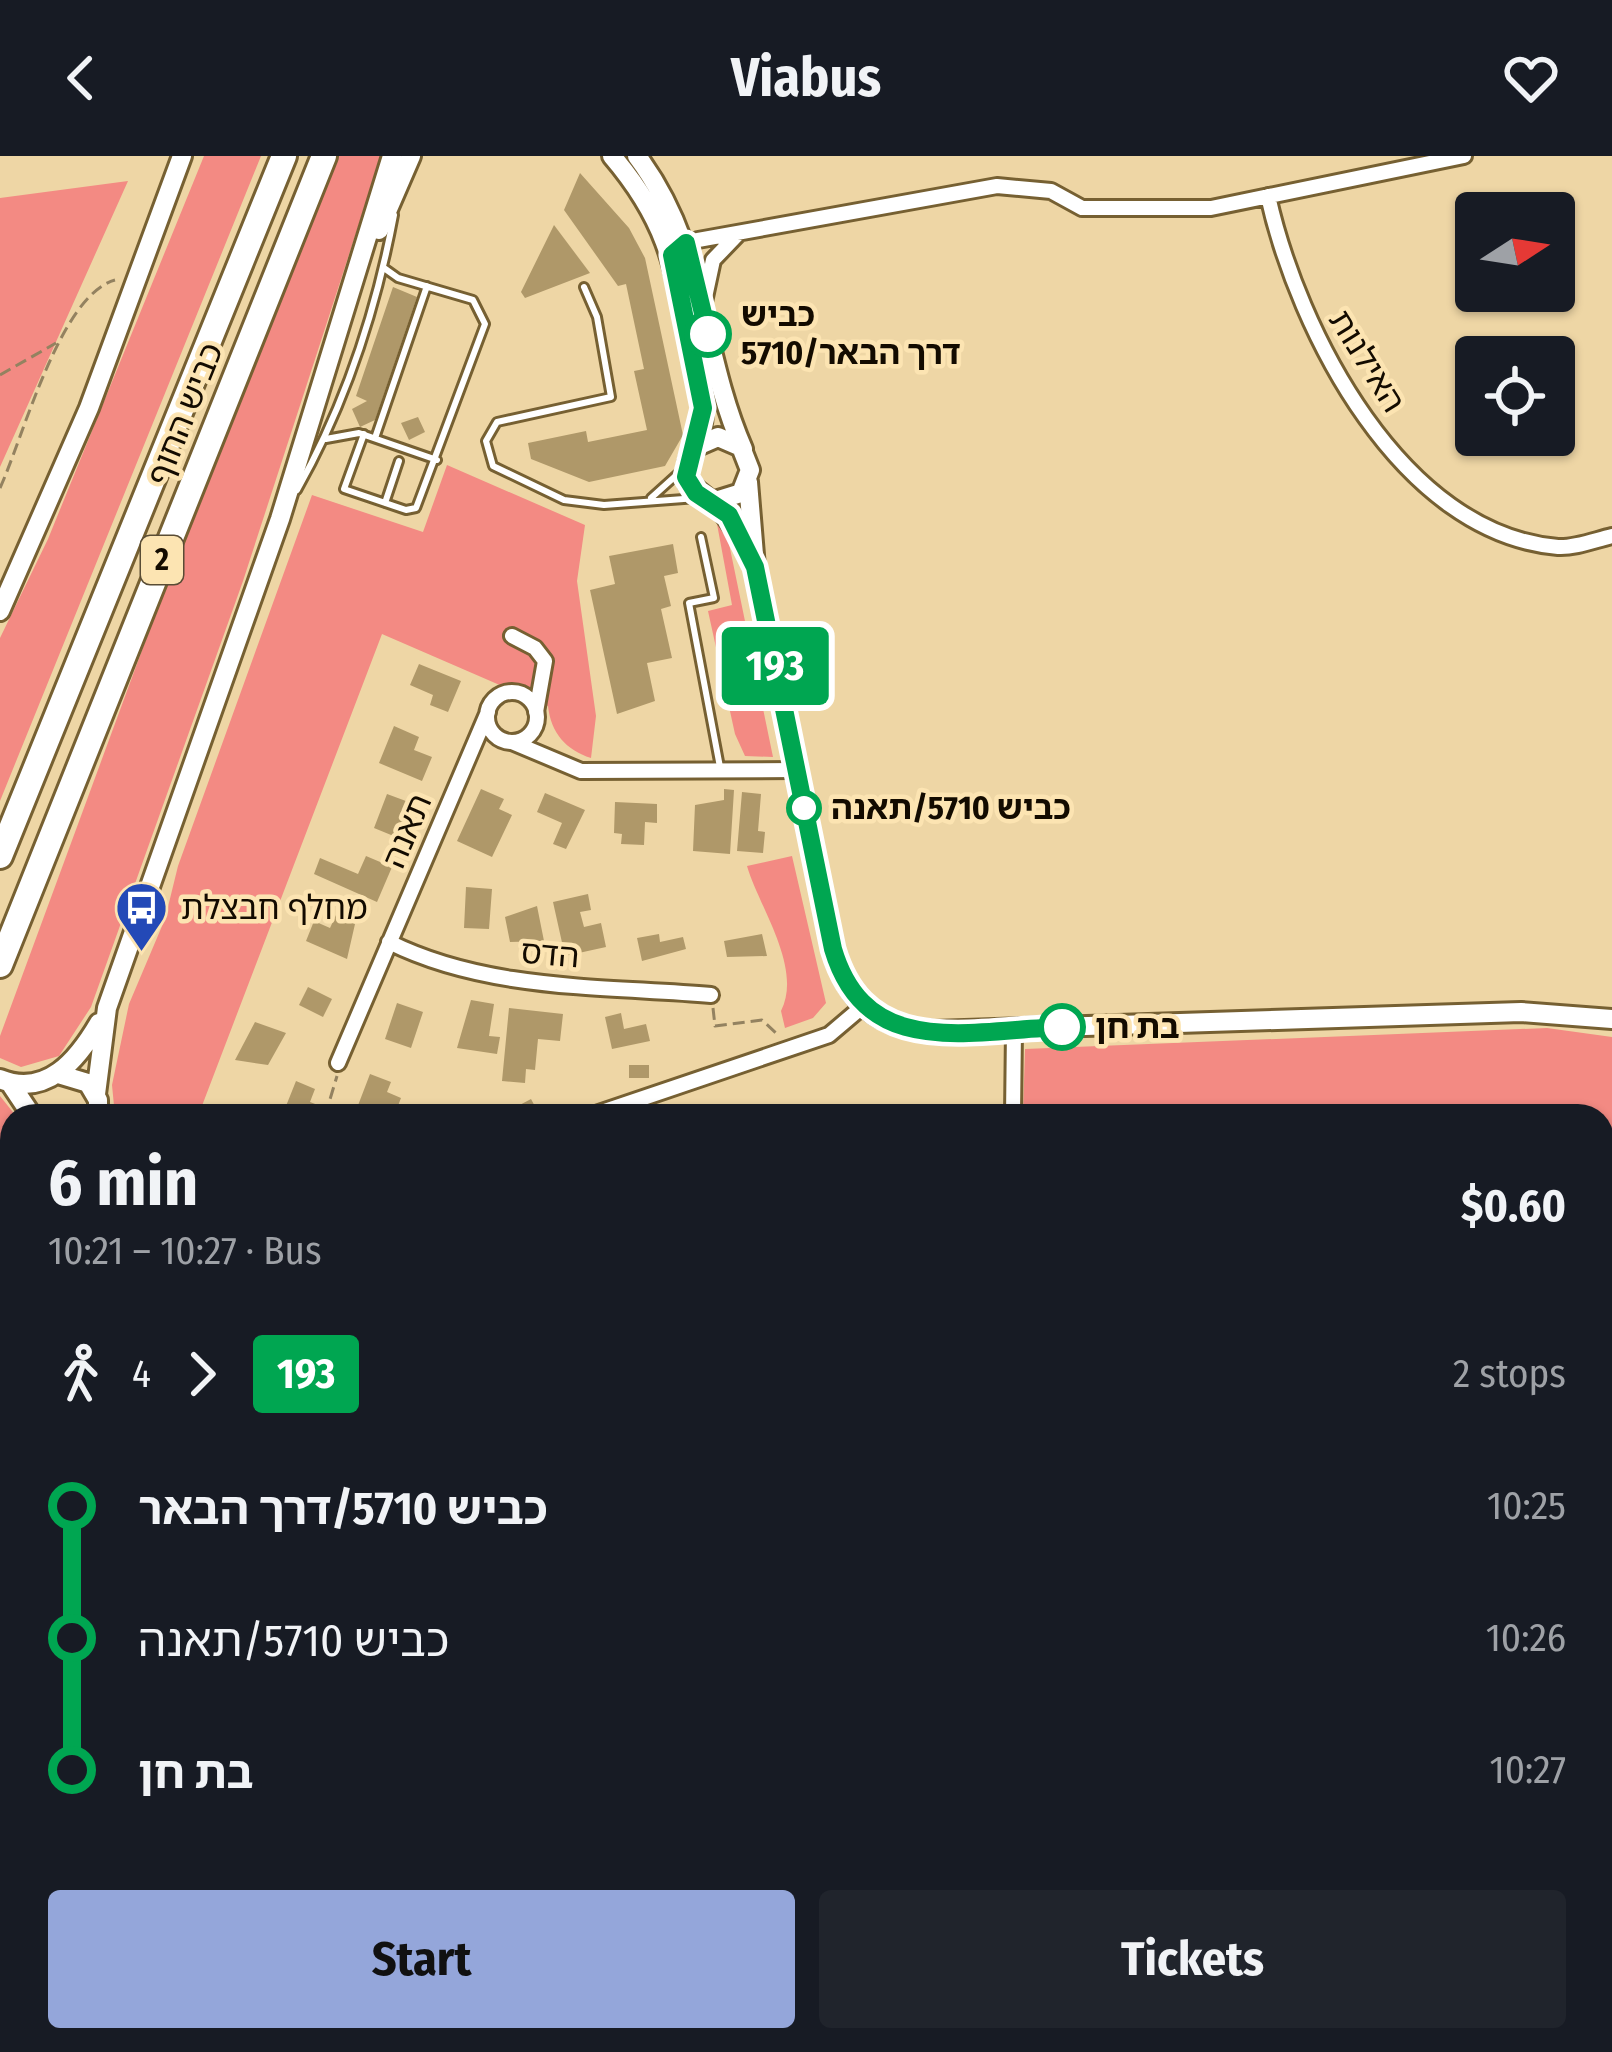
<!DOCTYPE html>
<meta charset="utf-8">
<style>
body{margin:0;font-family:"Fira Sans Condensed","Noto Sans Hebrew",sans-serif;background:#20242c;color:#f1f3f6;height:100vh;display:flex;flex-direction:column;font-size:45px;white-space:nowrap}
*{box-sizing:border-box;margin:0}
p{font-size:39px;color:#9ea1a6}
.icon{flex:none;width:66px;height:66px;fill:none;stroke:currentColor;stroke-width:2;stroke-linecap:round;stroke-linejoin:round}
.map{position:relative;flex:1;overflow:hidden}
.side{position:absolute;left:0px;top:948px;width:1614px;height:948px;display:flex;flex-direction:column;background:#171b24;border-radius:36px 36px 0 0;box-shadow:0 3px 9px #0004}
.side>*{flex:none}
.badge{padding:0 24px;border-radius:9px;font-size:42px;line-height:78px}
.needle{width:78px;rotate:78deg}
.tools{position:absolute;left:1455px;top:36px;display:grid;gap:24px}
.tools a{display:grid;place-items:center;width:120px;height:120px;border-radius:12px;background:#171b24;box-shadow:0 3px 9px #0004;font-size:60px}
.map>.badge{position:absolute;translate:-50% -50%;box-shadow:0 0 0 6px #fff}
.legs{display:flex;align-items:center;gap:18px;height:132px;padding:0 48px;font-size:39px}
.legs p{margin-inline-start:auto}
.head{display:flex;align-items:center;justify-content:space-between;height:204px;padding:0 48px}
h1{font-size:66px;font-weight:700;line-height:90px}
.button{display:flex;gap:24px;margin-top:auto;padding:24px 48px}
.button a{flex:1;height:138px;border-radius:12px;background:#94a6da;color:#111;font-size:48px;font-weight:700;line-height:138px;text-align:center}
.button a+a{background:#20242c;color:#f1f3f6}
ul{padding:0 48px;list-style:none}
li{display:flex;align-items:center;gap:42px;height:132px;font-size:45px}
li i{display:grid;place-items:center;width:18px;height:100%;margin:0 15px;background:currentColor}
li i::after{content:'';width:30px;height:30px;margin:-15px;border:9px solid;border-radius:50%;background:#171b24}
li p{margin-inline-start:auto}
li:first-child i{background:linear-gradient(#0000 50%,currentColor 0)}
li:last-child i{background:linear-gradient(currentColor 50%,#0000 0)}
header{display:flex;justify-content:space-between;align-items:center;height:156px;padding:0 48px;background:#171b24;font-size:54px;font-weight:700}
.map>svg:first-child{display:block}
.green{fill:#f38a83}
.building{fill:#af9869}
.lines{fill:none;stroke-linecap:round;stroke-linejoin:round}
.lane-casing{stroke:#766032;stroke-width:12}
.street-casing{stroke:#766032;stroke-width:20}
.secondary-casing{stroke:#766032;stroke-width:24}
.highway-casing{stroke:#766032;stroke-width:30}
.path{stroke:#938260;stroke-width:3;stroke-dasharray:12 6;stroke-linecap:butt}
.lane{stroke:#fff;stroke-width:6}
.street{stroke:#fff;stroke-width:14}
.secondary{stroke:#fff;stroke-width:18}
.highway{stroke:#fff;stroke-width:24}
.line-1-casing{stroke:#fff;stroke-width:27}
.line-1{stroke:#00a651;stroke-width:18}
.stop-1-dot{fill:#fff;stroke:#00a651;stroke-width:6}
.labels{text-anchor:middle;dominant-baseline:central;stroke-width:9;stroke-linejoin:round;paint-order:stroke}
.shield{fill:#fce4b2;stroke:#594c35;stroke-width:3}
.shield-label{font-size:30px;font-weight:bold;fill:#130b00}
.stop-label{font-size:33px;font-weight:bold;fill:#130b00;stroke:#fce4b2;text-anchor:start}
.street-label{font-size:33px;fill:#130b00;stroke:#fce4b2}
.poi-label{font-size:33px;fill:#130b00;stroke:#fce4b2;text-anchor:start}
</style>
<header><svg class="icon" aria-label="back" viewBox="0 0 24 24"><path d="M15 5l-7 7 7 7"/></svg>Viabus<svg class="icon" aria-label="heart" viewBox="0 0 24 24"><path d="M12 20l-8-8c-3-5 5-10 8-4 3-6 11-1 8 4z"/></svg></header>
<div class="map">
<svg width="1612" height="1896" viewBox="0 0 1612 1896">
<rect width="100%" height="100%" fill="#eed6a5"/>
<path class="green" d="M 204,0 L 261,0 L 0,645 L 0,482 L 48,383 Z
M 336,0 L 381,0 L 243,425 L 91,851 L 59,900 L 21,911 L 0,902 L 0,880 L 201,334 Z
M 128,25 L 0,311 L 0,42 Z
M 447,309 L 585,369 L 577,425 L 596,560 L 591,602 C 566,594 551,577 548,550 L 382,478 L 200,955 L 210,960 L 115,960 L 112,929 L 129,848 L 165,763 L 178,710 L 312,339 L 423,376 Z
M 717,368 L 726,373 L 773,601 L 745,600 L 735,578 L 708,455 L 732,449 Z
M 792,700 L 826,847 L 813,862 L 785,872 L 781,855 C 803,812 759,751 747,710 Z
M 1547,872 L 1612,881 L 1612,1012 L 1602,1011 L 1602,960 L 1023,960 L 1025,893 Z
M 0,940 L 16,960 L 12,1047 L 0,1080 Z
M 12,1172 L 12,1284 L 0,1314 L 0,1198 Z
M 1602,1219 L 1612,1240 L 1612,1408 L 1602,1413 Z
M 0,1488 L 12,1496 L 11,1624 L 0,1616 Z
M 246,1884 L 322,1884 L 313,1896 L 238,1896 Z
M 611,1884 L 730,1884 L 735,1890 L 732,1896 L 626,1896 Z
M 786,1884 L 1334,1884 L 1328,1896 L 776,1896 Z"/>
<path class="building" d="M 580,17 L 629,72 L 645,102 L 683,279 L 665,310 L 589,326 L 531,303 L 528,287 L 586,275 L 588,286 L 647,274 L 634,215 L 644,213 L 626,128 L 618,130 L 564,54 Z
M 554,69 L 590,117 L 525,142 L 521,136 Z
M 393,131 L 417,141 L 375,264 L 360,271 L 352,253 L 367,245 L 356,240 Z
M 418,261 L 425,276 L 409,284 L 401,267 Z
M 673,388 L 678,417 L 664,420 L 671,450 L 661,453 L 672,502 L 647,507 L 655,545 L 617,558 L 590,434 L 615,428 L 609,400 Z
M 419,508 L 461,525 L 448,556 L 430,549 L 433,539 L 410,529 Z
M 394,570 L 419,581 L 414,594 L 432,601 L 422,625 L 379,607 Z
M 481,633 L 504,643 L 499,653 L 512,659 L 492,701 L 457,685 Z
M 724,633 L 734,634 L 730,698 L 693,695 L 695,649 L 724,644 Z
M 742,636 L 761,638 L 758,675 L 765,676 L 763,697 L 737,695 Z
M 545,637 L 585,654 L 566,693 L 553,688 L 562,667 L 537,656 Z
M 387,638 L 414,648 L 396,681 L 374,672 Z
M 615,646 L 657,648 L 657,667 L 645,666 L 644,689 L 621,688 L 622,678 L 614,677 Z
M 366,700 L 392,711 L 377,746 L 314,718 L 320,702 L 358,718 Z
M 466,731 L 492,733 L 489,773 L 464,772 Z
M 588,738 L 591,754 L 580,756 L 584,771 L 601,767 L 606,791 L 565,800 L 553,746 Z
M 537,750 L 544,785 L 510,786 L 505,761 Z
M 336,759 L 355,768 L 347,803 L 306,785 L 314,765 L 330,772 Z
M 659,778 L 660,786 L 683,781 L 686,793 L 642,805 L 637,782 Z
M 762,778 L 767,800 L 727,801 L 724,785 Z
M 308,831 L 332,843 L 323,861 L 299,849 Z
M 471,844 L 494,848 L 489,880 L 500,881 L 497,898 L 457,892 Z
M 397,847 L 423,856 L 411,892 L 385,883 Z
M 509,852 L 563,858 L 560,885 L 538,883 L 535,914 L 526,913 L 525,927 L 502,925 Z
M 621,857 L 624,873 L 646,868 L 650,885 L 612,893 L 605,861 Z
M 255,866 L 286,877 L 268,909 L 235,904 Z
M 629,909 L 649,909 L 649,922 L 629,922 Z
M 370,918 L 391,926 L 387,936 L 401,942 L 394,960 L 357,952 Z
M 296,925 L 315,933 L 310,946 L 323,951 L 319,960 L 282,960 Z
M 531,943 L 538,956 L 499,960 Z
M 1612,1033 L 1612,1058 L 1602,1062 L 1602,1036 Z
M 199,1884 L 232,1884 L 222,1896 Z
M 516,1884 L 606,1884 L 621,1896 L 522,1896 L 513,1889 Z"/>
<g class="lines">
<defs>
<path id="lane" d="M 584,131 L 597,161 L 611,241 L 497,266 L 486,285 L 493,310 L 564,344 L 604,349 L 697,342
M 364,278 L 344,333 L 406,354 L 416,352 L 485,168 L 473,144 L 398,122 L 384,112
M 375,282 L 427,130
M 326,283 L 359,277 L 437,304
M 297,334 C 345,249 376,155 394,59
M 651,342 L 681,315
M 385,347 L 399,305
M 701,381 L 714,442 L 689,447 L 720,611
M 476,1885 L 490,1896
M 468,1896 L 476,1884"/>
<path id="street" d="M 1268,40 C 1298,175 1401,378 1558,391 C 1575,392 1595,384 1612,380
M 677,94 L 698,84 L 997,30 L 1051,35 L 1082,52 L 1211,52 L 1464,0
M 704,146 L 713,104 L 738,78
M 512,480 L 535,492 L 545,505 L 536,556
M487 561a25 25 0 1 1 50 0a25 25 0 1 1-50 0Z
M 512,586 L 581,615 L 797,614
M 389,786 C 487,835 604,830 711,839
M 338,907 L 488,556
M 590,960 L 829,879 L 862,851
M 1013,960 L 1014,873
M 0,1846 L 12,1844
M 45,1884 L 48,1896
M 139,1884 L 148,1896
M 437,1884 L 452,1896
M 766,1885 L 767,1884
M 337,1896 L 346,1884"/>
<path id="secondary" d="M 612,0 C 665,62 674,106 689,184 C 694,208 702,233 703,257 C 703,284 682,301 688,327 L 712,346 L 741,337 L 750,314 L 741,291 L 718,281 L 695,291
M 637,0 C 706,92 699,192 743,293
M 379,74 L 411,0
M 748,326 L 755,411 L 833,793 C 848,847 878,872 934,875 L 1521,856 L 1612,863
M 716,346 L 747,390
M 0,455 L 89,252 L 182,0
M 58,918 L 88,927 L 98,944 L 98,960
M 0,923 C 47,942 78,903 99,867
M 10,927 L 32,960
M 96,938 L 107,852 L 280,363 L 392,0
M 0,1126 L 12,1098
M 0,1654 L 12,1647
M 0,1694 L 12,1744"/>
<path id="highway" d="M 0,700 L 284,0
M 0,809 L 324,0"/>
</defs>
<use href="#lane" class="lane-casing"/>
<use href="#street" class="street-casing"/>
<use href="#secondary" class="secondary-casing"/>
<use href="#highway" class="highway-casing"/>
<path class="path" d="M 0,219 L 56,187
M 0,332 C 23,282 60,139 115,124
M 713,852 L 715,870 L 762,864 L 777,878
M 325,960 L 337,920
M 1602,1088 L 1612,1085
M 1602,1383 L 1612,1378
M 254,1896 L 261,1884
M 740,1896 L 746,1884"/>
<use href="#lane" class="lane"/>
<use href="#street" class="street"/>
<use href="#secondary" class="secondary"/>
<use href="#highway" class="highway"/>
</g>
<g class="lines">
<defs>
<path id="line-1" d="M 708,178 L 686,87 L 672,99 L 703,252 L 686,321 L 696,337 L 729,359 L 755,411 L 833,793 C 866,905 970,874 1062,871"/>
</defs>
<use href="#line-1" class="line-1-casing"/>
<use href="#line-1" class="line-1"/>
</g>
<defs>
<symbol id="bus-pin" viewBox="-11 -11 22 30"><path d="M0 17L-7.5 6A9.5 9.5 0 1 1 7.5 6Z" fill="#2349b7" stroke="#fce4b2"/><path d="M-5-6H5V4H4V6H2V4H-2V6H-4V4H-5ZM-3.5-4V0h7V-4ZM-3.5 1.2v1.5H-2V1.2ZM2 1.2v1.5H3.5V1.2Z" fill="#fff"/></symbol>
</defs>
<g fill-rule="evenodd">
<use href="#bus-pin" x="112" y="722" width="59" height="81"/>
</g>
<g class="stop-1-dot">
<circle cx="708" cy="178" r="21"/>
<circle cx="804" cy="652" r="15"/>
<circle cx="1062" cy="871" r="21"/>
</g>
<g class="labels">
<rect class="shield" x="141" y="380" width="42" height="48" rx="9"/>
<g class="shield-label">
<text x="162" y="404">2</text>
</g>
<g class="stop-label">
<text x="741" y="159">כביש<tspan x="741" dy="38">5710/דרך הבאר</tspan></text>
<text x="831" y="652">כביש 5710/תאנה</text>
<text x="1095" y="871">בת חן</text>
</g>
<g class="street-label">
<text transform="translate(1367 205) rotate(58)">האילנות</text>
<text transform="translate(185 258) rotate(-68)">כביש החוף</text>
<text transform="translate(407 675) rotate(-67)">תאנה</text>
<text transform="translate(550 798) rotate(5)">הדס</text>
</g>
<g class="poi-label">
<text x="181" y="752">מחלף חבצלת</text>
</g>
</g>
</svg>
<div class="tools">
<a><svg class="needle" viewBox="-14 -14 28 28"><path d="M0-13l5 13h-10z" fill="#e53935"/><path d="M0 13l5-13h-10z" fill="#9ea1a6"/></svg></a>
<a><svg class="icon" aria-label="locate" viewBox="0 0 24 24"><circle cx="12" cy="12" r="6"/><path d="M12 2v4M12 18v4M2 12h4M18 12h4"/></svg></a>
</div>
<b class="badge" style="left:775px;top:510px;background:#00a651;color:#fff">193</b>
<section class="side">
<div class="head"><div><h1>6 min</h1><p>10:21 – 10:27 · Bus</p></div><b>$0.60</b></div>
<div class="legs"><svg class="icon" aria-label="walk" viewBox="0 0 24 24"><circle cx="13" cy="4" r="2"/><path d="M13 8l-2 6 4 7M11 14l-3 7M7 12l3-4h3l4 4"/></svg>4<svg class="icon" aria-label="forward" viewBox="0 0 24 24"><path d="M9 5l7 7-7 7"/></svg><b class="badge" style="background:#00a651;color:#fff">193</b><p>2 stops</p></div>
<ul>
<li><i style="color:#00a651"></i><b>כביש 5710/דרך הבאר</b><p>10:25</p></li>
<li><i style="color:#00a651"></i><span>כביש 5710/תאנה</span><p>10:26</p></li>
<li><i style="color:#00a651"></i><b>בת חן</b><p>10:27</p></li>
</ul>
<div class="button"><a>Start</a><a>Tickets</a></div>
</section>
</div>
